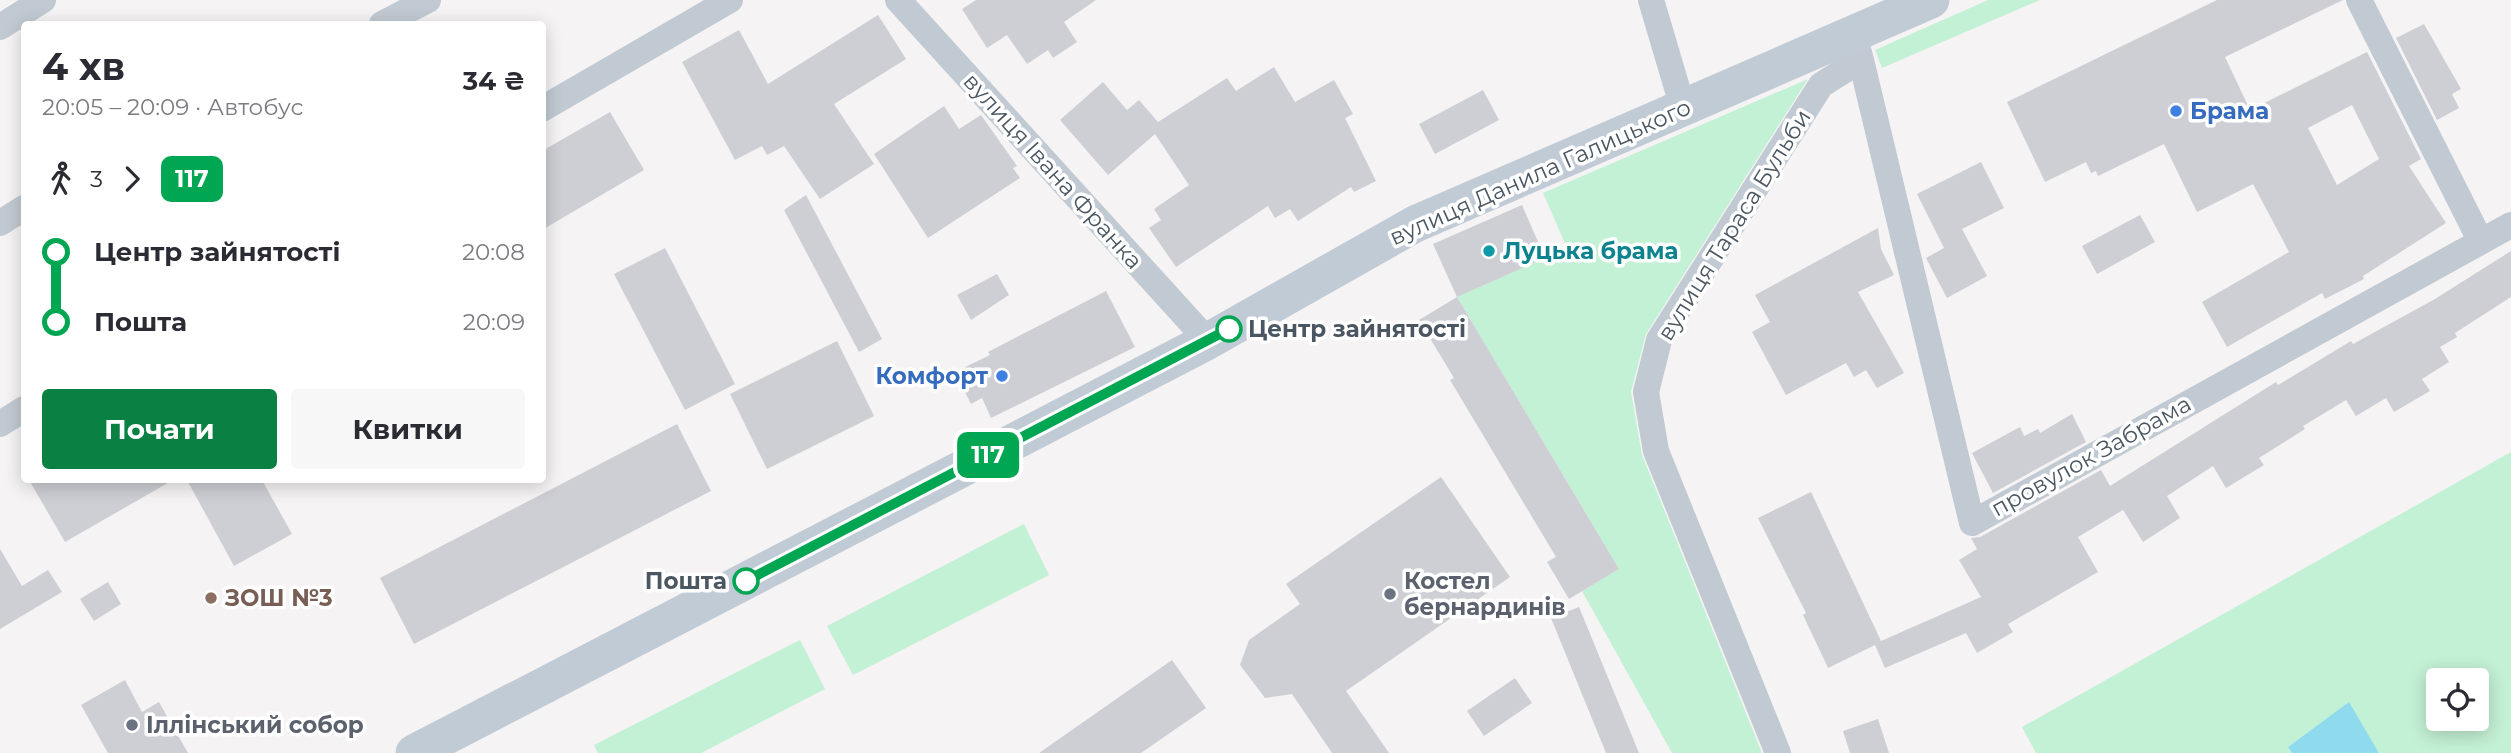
<!DOCTYPE html>
<html lang="uk">
<meta charset="utf-8">
<style>
body{margin:0;font-family:Montserrat,sans-serif;background:#f7f7f7;color:#2b2b33;height:100vh;display:flex;flex-direction:column;font-size:26px;white-space:nowrap}
*{box-sizing:border-box;margin:0}
p{font-size:23px;color:#7c7c81}
.icon{flex:none;width:38px;height:38px;fill:none;stroke:currentColor;stroke-width:2;stroke-linecap:round;stroke-linejoin:round}
.map{position:relative;flex:1;overflow:hidden}
.drawer{position:absolute;left:21px;top:21px;width:525px;height:462px;display:flex;flex-direction:column;background:#fff;border-radius:7px;box-shadow:0 4px 18px #0003}
.drawer>*{flex:none}
.badge{padding:0 14px;border-radius:10px;font-size:24px;line-height:46px}
.controls{position:absolute;left:2426px;top:668px;display:grid;gap:14px}
.controls a{display:grid;place-items:center;width:63px;height:63px;border-radius:7px;background:#fff;box-shadow:0 4px 18px #0003;font-size:35px}
.map>.badge{position:absolute;translate:-50% -50%;box-shadow:0 0 0 4px #fff}
.legs{display:flex;align-items:center;gap:10px;height:77px;padding:0 21px;font-size:23px}
.legs p{margin-inline-start:auto}
.overview{display:flex;align-items:center;justify-content:space-between;height:119px;padding:0 21px}
h1{font-size:38px;font-weight:700;line-height:52px}
.cta{display:flex;gap:14px;margin-top:auto;padding:14px 21px}
.cta a{flex:1;height:80px;border-radius:7px;background:#0b8043;color:#fff;font-size:28px;font-weight:700;line-height:80px;text-align:center}
.cta a+a{background:#f7f7f7;color:#2b2b33}
ul{padding:0 21px;list-style:none}
li{display:flex;align-items:center;gap:24px;height:70px;font-size:26px}
li i{display:grid;place-items:center;width:10px;height:100%;margin:0 9px;background:currentColor}
li i::after{content:'';width:18px;height:18px;margin:-9px;border:5px solid;border-radius:50%;background:#fff}
li p{margin-inline-start:auto}
li:first-child i{background:linear-gradient(#0000 50%,currentColor 0)}
li:last-child i{background:linear-gradient(currentColor 50%,#0000 0)}
.map>svg:first-child{display:block}
.green{fill:#c3f1d5;fill-rule:evenodd}
.water{fill:#90daee}
.building{fill:#cdcfd5;fill-rule:evenodd}
.lines{fill:none;stroke-linecap:round;stroke-linejoin:round}
.street{stroke:#c1cad2;stroke-width:26}
.secondary{stroke:#c1cbd6;stroke-width:37}
.line-1-casing{stroke:#fff;stroke-width:16}
.line-1{stroke:#00a651;stroke-width:10}
.shop-dot{fill:#3f7fe0;stroke:#fff;stroke-width:2.5}
.culture-dot{fill:#0f9aa8;stroke:#fff;stroke-width:2.5}
.stop-1-dot{fill:#fff;stroke:#00a651;stroke-width:3.5}
.worship-dot{fill:#6b7280;stroke:#fff;stroke-width:2.5}
.education-dot{fill:#8d6e63;stroke:#fff;stroke-width:2.5}
.labels{text-anchor:middle;dominant-baseline:central;stroke-width:7;stroke-linejoin:round;paint-order:stroke}
.shop-label{font-size:23px;font-weight:bold;fill:#366cbe;stroke:#fff;text-anchor:start}
.street-label{font-size:23px;fill:#4a5661;stroke:#fff}
.culture-label{font-size:23px;font-weight:bold;fill:#0d838f;stroke:#fff;text-anchor:start}
.stop-label{font-size:23px;font-weight:bold;fill:#4a5661;stroke:#fff;text-anchor:start}
.worship-label{font-size:23px;font-weight:bold;fill:#5b616d;stroke:#fff;text-anchor:start}
.education-label{font-size:23px;font-weight:bold;fill:#785e54;stroke:#fff;text-anchor:start}
</style>
<div class="map">
<svg width="2511" height="753" viewBox="0 0 2511 753">
<rect width="100%" height="100%" fill="#f5f3f3"/>
<path class="green" d="M 1988,0 L 2040,0 L 1882,68 L 1875,50 Z
M 1808,79 L 1646,334 L 1631,392 L 1642,455 L 1762,753 L 1672,753 L 1582,591 L 1619,569 L 1457,297 L 1567,248 L 1543,193 Z
M 2511,452 L 2511,753 L 2379,753 L 2349,703 L 2288,747 L 2292,753 L 2036,753 L 2022,727 ZM 2438,681 L 2476,681 L 2476,719 L 2438,719 Z
M 1024,524 L 1049,575 L 853,675 L 827,626 Z
M 800,640 L 825,689 L 701,753 L 598,753 L 594,745 Z"/>
<path class="water" d="M 2349,702 L 2379,753 L 2292,753 L 2288,747 Z"/>
<path class="building" d="M 976,0 L 1096,0 L 1064,22 L 1077,42 L 1053,58 L 1048,50 L 1027,64 L 1007,35 L 987,48 L 962,9 Z
M 2217,0 L 2343,0 L 2225,57 L 2250,110 L 2367,52 L 2421,159 L 2409,166 L 2446,223 L 2363,276 L 2364,279 L 2325,299 L 2322,293 L 2227,347 L 2202,302 L 2289,252 L 2253,184 L 2197,212 L 2164,144 L 2098,176 L 2096,171 L 2091,173 L 2086,162 L 2045,182 L 2007,102 ZM 2352,105 L 2379,159 L 2337,185 L 2308,128 Z
M 878,15 L 906,59 L 834,104 L 874,164 L 820,199 L 784,146 L 767,155 L 762,146 L 735,160 L 682,62 L 739,30 L 768,84 Z
M 2424,24 L 2461,89 L 2452,94 L 2459,108 L 2437,120 L 2396,38 Z
M 1274,67 L 1295,102 L 1334,80 L 1353,114 L 1345,118 L 1376,181 L 1354,192 L 1351,187 L 1298,221 L 1290,209 L 1275,218 L 1268,206 L 1176,267 L 1149,228 L 1161,220 L 1154,209 L 1189,185 L 1155,134 L 1108,175 L 1060,120 L 1103,82 L 1127,110 L 1139,100 L 1158,122 L 1227,78 L 1236,91 Z
M 1483,90 L 1499,120 L 1435,154 L 1419,124 Z
M 944,106 L 959,129 L 981,115 L 1017,166 L 1013,168 L 1020,178 L 928,238 L 874,154 Z
M 610,112 L 644,170 L 542,230 L 542,151 Z
M 1981,162 L 2004,208 L 1962,229 L 1987,276 L 1947,298 L 1926,258 L 1944,248 L 1917,194 Z
M 806,195 L 882,339 L 859,352 L 784,210 Z
M 1522,205 L 1545,258 L 1457,297 L 1433,244 Z
M 2140,215 L 2155,242 L 2097,274 L 2082,246 Z
M 1878,228 L 1881,249 L 1894,275 L 1858,292 L 1904,373 L 1877,388 L 1866,370 L 1854,377 L 1846,363 L 1786,395 L 1752,332 L 1770,322 L 1755,295 Z
M 665,248 L 735,384 L 685,410 L 614,274 Z
M 2511,251 L 2511,297 L 2455,333 L 2457,337 L 2440,347 L 2449,362 L 2422,379 L 2430,391 L 2394,412 L 2386,398 L 2356,416 L 2346,400 L 2303,426 L 2305,429 L 2259,458 L 2264,465 L 2226,488 L 2213,466 L 2167,496 L 2180,518 L 2143,542 L 2123,510 L 2078,537 L 2098,572 L 2008,624 L 2013,632 L 1977,653 L 1966,633 L 1885,668 L 1875,645 L 1828,668 L 1803,615 L 1806,613 L 1758,518 L 1811,492 L 1881,641 L 1981,597 L 1959,560 L 1977,549 L 1971,538 L 1980,537 L 2101,470 L 2110,486 L 2276,382 L 2278,385 L 2351,341 L 2353,344 L 2435,299 Z
M 997,274 L 1009,295 L 971,320 L 957,295 Z
M 1106,291 L 1135,347 L 991,418 L 982,398 L 971,404 L 955,372 L 990,355 L 988,352 Z
M 1457,297 L 1619,569 L 1569,599 L 1547,562 L 1556,557 L 1450,380 L 1454,378 L 1419,320 Z
M 837,341 L 874,416 L 767,469 L 730,394 Z
M 2072,414 L 2086,442 L 1993,493 L 1972,453 L 2020,427 L 2024,436 L 2038,429 L 2040,433 Z
M 677,424 L 711,491 L 414,644 L 380,578 Z
M 1441,477 L 1510,577 L 1346,691 L 1389,753 L 1332,753 L 1292,694 L 1265,698 L 1240,665 L 1249,640 L 1300,604 L 1286,584 Z
M 29,480 L 173,480 L 65,542 Z
M 187,480 L 262,480 L 292,534 L 234,566 Z
M 0,549 L 22,586 L 48,570 L 62,592 L 0,629 Z
M 108,582 L 121,604 L 94,621 L 80,599 Z
M 1579,607 L 1639,753 L 1606,753 L 1551,618 Z
M 1172,660 L 1206,708 L 1141,753 L 1039,753 Z
M 1515,678 L 1532,703 L 1484,736 L 1467,711 Z
M 125,680 L 142,712 L 159,702 L 188,753 L 108,753 L 81,705 Z
M 1878,719 L 1889,753 L 1850,753 L 1843,731 Z"/>
<g class="lines">
<path class="street" d="M 898,0 L 1208,341
M 1651,0 L 1683,108
M 2359,0 L 2480,240
M 382,24 L 428,0
M 0,27 L 43,0
M 1861,60 L 1972,523 L 2511,225
M 542,109 L 730,0
M 0,223 L 24,208
M 0,424 L 24,409
M 1778,753 L 1656,451 L 1646,392 L 1659,340 L 1821,85 L 1861,60 L 1857,45"/>
<path class="secondary" d="M 414,753 L 1208,341 L 1415,224 L 1931,0"/>
</g>
<g class="lines">
<defs>
<path id="line-1" d="M 746,581 L 1229,329"/>
</defs>
<use href="#line-1" class="line-1-casing"/>
<use href="#line-1" class="line-1"/>
</g>
<g class="shop-dot">
<circle cx="2176" cy="111" r="7"/>
<circle cx="1002" cy="376" r="7"/>
</g>
<circle class="culture-dot" cx="1489" cy="251" r="7"/>
<g class="stop-1-dot">
<circle cx="1229" cy="329" r="12"/>
<circle cx="746" cy="581" r="12"/>
</g>
<g class="worship-dot">
<circle cx="1390" cy="594" r="7"/>
<circle cx="132" cy="725" r="7"/>
</g>
<circle class="education-dot" cx="211" cy="598" r="7"/>
<g class="labels">
<g class="shop-label">
<text x="2190" y="111">Брама</text>
<text x="988" y="376" text-anchor="end">Комфорт</text>
</g>
<g class="street-label">
<text transform="translate(1053 171) rotate(48)">вулиця Івана Франка</text>
<text transform="translate(1540 172) rotate(-24)">вулиця Данила Галицького</text>
<text transform="translate(1734 225) rotate(-58)">вулиця Тараса Бульби</text>
<text transform="translate(2091 456) rotate(-29)">провулок Забрама</text>
</g>
<g class="culture-label">
<text x="1503" y="251">Луцька брама</text>
</g>
<g class="stop-label">
<text x="1248" y="329">Центр зайнятості</text>
<text x="727" y="581" text-anchor="end">Пошта</text>
</g>
<g class="worship-label">
<text x="1404" y="581">Костел<tspan x="1404" dy="26">бернардинів</tspan></text>
<text x="146" y="725">Іллінський собор</text>
</g>
<g class="education-label">
<text x="225" y="598">ЗОШ №3</text>
</g>
</g>
</svg>
<div class="controls">
<a><svg class="icon" aria-label="locate" viewBox="0 0 24 24"><circle cx="12" cy="12" r="6"/><path d="M12 2v4M12 18v4M2 12h4M18 12h4"/></svg></a>
</div>
<b class="badge" style="left:988px;top:455px;background:#00a651;color:#fff">117</b>
<section class="drawer">
<div class="overview"><div><h1>4 хв</h1><p>20:05 – 20:09 · Автобус</p></div><b>34 ₴</b></div>
<div class="legs"><svg class="icon" aria-label="walk" viewBox="0 0 24 24"><circle cx="13" cy="4" r="2"/><path d="M13 8l-2 6 4 7M11 14l-3 7M7 12l3-4h3l4 4"/></svg>3<svg class="icon" aria-label="forward" viewBox="0 0 24 24"><path d="M9 5l7 7-7 7"/></svg><b class="badge" style="background:#00a651;color:#fff">117</b></div>
<ul>
<li><i style="color:#00a651"></i><b>Центр зайнятості</b><p>20:08</p></li>
<li><i style="color:#00a651"></i><b>Пошта</b><p>20:09</p></li>
</ul>
<div class="cta"><a>Почати</a><a>Квитки</a></div>
</section>
</div>
